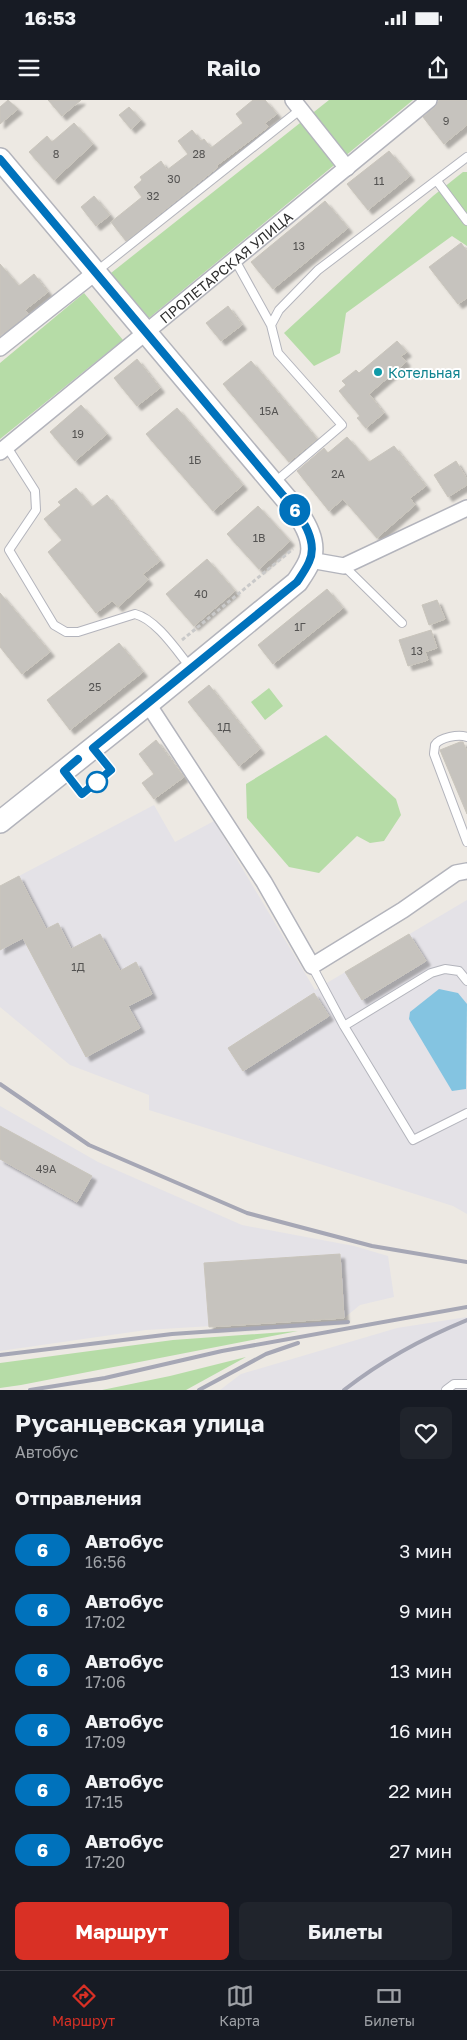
<!DOCTYPE html>
<html lang="ru">
<meta charset="utf-8">
<style>
body{margin:0;font-family:"Golos Text",sans-serif;background:#20242c;color:#f1f3f6;height:100vh;display:flex;flex-direction:column;font-size:19px;white-space:nowrap}
*{box-sizing:border-box;margin:0}
p{font-size:16px;color:#9ea1a6}
.icon{flex:none;width:28px;height:28px;fill:none;stroke:currentColor;stroke-width:2;stroke-linecap:round;stroke-linejoin:round}
.map{position:relative;height:1290px;overflow:hidden}
.drawer{display:flex;flex-direction:column;background:#171b24;flex:1}
.drawer>*{flex:none}
.badge{padding:0 10px;border-radius:16px;font-size:18px;line-height:32px}
.map>.badge{position:absolute;translate:-50% -50%;box-shadow:0 0 0 2px #fff}
h2{padding:0 15px;font-size:19px;line-height:45px}
.round{display:grid;place-items:center;flex:none;width:52px;height:52px;border-radius:8px;background:#20242c}
.summary{display:flex;align-items:center;justify-content:space-between;height:85px;padding:0 15px}
h1{font-size:24px;font-weight:700;line-height:38px}
.button{display:flex;gap:10px;margin-top:auto;padding:10px 15px}
.button a{flex:1;height:58px;border-radius:8px;background:#d93025;color:#fff;font-size:20px;font-weight:700;line-height:58px;text-align:center}
.button a+a{background:#20242c;color:#f1f3f6}
ul{padding:0;list-style:none}
li{display:flex;align-items:center;gap:15px;height:60px;padding:0 15px}
li div{flex:1}
li b{display:block;font-size:19px}
li em{font-style:normal}
li .badge{min-width:55px;font-weight:700;text-align:center}
.status{display:flex;justify-content:space-between;align-items:center;height:35px;padding:0 25px;background:#171b24;direction:ltr}
.status svg{height:14px;fill:currentColor}
header{display:flex;justify-content:space-between;align-items:center;height:65px;padding:0 15px;background:#171b24;font-size:22px;font-weight:700}
.dock{display:flex;justify-content:space-around;align-items:center;height:70px;border-top:1px solid #363941;background:#171b24;font-size:14px;color:#9ea1a6}
.dock a{display:grid;justify-items:center;gap:2px}
.dock .on{color:#d93025}
.map>svg:first-child{display:block}
.industrial{fill:#e4e2e7}
.green{fill:#b6dca7}
.water{fill:#84c4e1}
.building{fill:#c6c3be;stroke:#c9c5bc;filter:url(#shadow)}
.lines{fill:none;stroke-linecap:round;stroke-linejoin:round}
.lane-casing{stroke:#b3b4bc;stroke-width:10}
.street-casing{stroke:#b3b4bc;stroke-width:18}
.secondary-casing{stroke:#b3b4bc;stroke-width:24}
.path{stroke:#c9c9c9;stroke-width:3;stroke-dasharray:4 2.5;stroke-linecap:butt}
.lane{stroke:#fff;stroke-width:8}
.street{stroke:#fff;stroke-width:15}
.secondary{stroke:#fff;stroke-width:21}
.rail{stroke:#a6a7b5;stroke-width:4}
.line-casing{stroke:#fff;stroke-width:11}
.line{stroke:#0072bc;stroke-width:8}
.culture-dot{fill:#0f9aa8;stroke:#fff;stroke-width:2}
.stop-dot{fill:#fff;stroke:#0072bc;stroke-width:2.5}
.labels{text-anchor:middle;dominant-baseline:central;stroke-width:4;stroke-linejoin:round;paint-order:stroke}
.number-label{font-size:11px;fill:#545352}
.street-label{font-size:14px;fill:#2e2e2e;stroke:#fff}
.culture-label{font-size:14px;fill:#0d838f;stroke:#fff;text-anchor:start}
</style>
<div class="status"><b>16:53</b><svg viewBox="0 0 49 12"><path d="M0 12V9h3v3zM5 12V6h3v6zM10 12V3h3v9zM15 12V0h3v12zM26 1h20v11H26zM47 4h2v5h-2z"/></svg></div>
<header><svg class="icon" aria-label="menu" viewBox="0 0 24 24"><path d="M4 6h16M4 12h16M4 18h16"/></svg>Railo<svg class="icon" aria-label="share" viewBox="0 0 24 24"><path d="M12 15V3M7 8l5-5 5 5M5 13v7h14v-7"/></svg></header>
<div class="map">
<svg width="467" height="1290" viewBox="0 0 467 1290">
<defs>
<filter id="shadow"><feDropShadow dx="4.5" dy="4.5" stdDeviation="1" flood-color="#0004"/></filter>
</defs>
<rect width="100%" height="100%" fill="#ede9e3"/>
<path class="industrial" d="M 154,705 L 175,742 L 214,721 L 315,890 L 467,800 L 467,1114 L 453,1106 L 149,1010 L 149,995 L 70,965 L 0,907 L 0,786 Z
M 0,1006 L 98,1062 L 242,1125 L 354,1146 L 388,1156 L 394,1197 L 360,1205 L 344,1218 L 146,1230 L 0,1251 Z
M 467,1217 L 467,1290 L 220,1290 L 241,1274 L 397,1228 Z"/>
<path class="green" d="M 329,0 L 413,0 L 149,218 L 111,173 Z
M 463,72 L 467,72 L 467,146 L 452,136 L 346,213 L 340,253 L 314,266 L 284,233 L 433,96 Z
M 84,193 L 123,240 L 0,339 L 0,263 Z
M 269,588 L 283,606 L 265,620 L 251,602 Z
M 326,635 L 396,699 L 401,715 L 384,741 L 370,743 L 357,736 L 319,773 L 289,767 L 247,718 L 246,684 Z
M 298,1231 L 21,1285 L 0,1288 L 0,1263 L 173,1240 Z
M 246,1257 L 186,1290 L 102,1290 L 170,1276 Z"/>
<path class="water" d="M 439,889 L 458,893 L 467,904 L 466,989 L 452,991 L 409,919 L 410,912 Z"/>
<path class="building" d="M 8,0 L 18,9 L 0,24 L 0,7 Z
M 48,0 L 81,0 L 62,16 Z
M 253,0 L 265,0 L 277,14 L 265,23 L 268,27 L 216,66 L 218,67 L 126,141 L 111,122 L 142,97 L 134,87 L 142,80 L 140,77 L 161,61 L 167,70 L 188,54 L 178,41 L 192,30 L 201,41 L 204,39 L 211,48 L 243,23 L 236,14 Z
M 439,0 L 467,0 L 467,25 L 444,44 L 423,17 L 435,7 Z
M 129,7 L 141,20 L 131,29 L 119,15 Z
M 74,23 L 93,44 L 54,80 L 29,52 L 47,36 L 52,42 Z
M 389,51 L 410,76 L 368,110 L 347,84 Z
M 94,96 L 110,115 L 96,126 L 81,107 Z
M 325,101 L 348,128 L 273,189 L 251,162 Z
M 461,143 L 467,151 L 467,198 L 458,204 L 429,167 Z
M 0,164 L 19,186 L 34,174 L 48,192 L 25,210 L 28,214 L 0,236 Z
M 228,206 L 242,225 L 221,241 L 206,223 Z
M 397,241 L 407,252 L 401,256 L 406,262 L 369,294 L 384,313 L 366,328 L 357,318 L 360,316 L 339,291 L 346,285 L 342,281 L 356,270 L 359,273 Z
M 137,259 L 160,288 L 137,306 L 114,278 Z
M 251,261 L 317,339 L 289,362 L 223,284 Z
M 81,305 L 107,334 L 75,361 L 50,332 Z
M 177,308 L 243,385 L 213,411 L 146,334 Z
M 347,337 L 369,362 L 394,346 L 426,386 L 410,398 L 415,405 L 377,438 L 343,399 L 329,411 L 297,371 L 324,348 L 328,353 Z
M 456,361 L 467,379 L 467,385 L 448,397 L 434,375 Z
M 76,388 L 92,407 L 107,395 L 160,461 L 143,474 L 148,480 L 118,507 L 112,501 L 96,513 L 48,452 L 62,440 L 44,419 L 61,405 L 58,402 Z
M 258,406 L 290,441 L 259,469 L 227,434 Z
M 207,459 L 235,491 L 194,526 L 166,494 Z
M 327,489 L 343,508 L 273,564 L 258,545 Z
M 0,493 L 50,552 L 22,574 L 0,547 Z
M 437,500 L 445,519 L 429,525 L 422,505 Z
M 431,530 L 437,548 L 425,552 L 428,560 L 408,566 L 399,540 Z
M 119,543 L 143,572 L 70,630 L 47,600 Z
M 209,585 L 260,649 L 239,666 L 188,602 Z
M 156,640 L 184,677 L 154,699 L 142,683 L 154,674 L 139,654 Z
M 460,642 L 463,642 L 467,652 L 467,714 L 440,650 Z
M 19,776 L 46,829 L 58,823 L 71,849 L 100,834 L 120,871 L 136,862 L 152,894 L 128,906 L 140,928 L 86,957 L 23,838 L 0,850 L 0,786 Z
M 409,834 L 426,861 L 362,900 L 345,872 Z
M 314,893 L 329,916 L 243,971 L 228,948 Z
M 0,1026 L 92,1076 L 77,1102 L 0,1059 Z
M 340,1154 L 344,1218 L 209,1227 L 204,1163 Z"/>
<g class="lines">
<defs>
<path id="lane" d="M 437,81 L 467,121
M 235,160 L 271,225
M 97,171 L 301,9
M 7,347 L 35,391 L 36,410 L 9,450 L 54,525 L 66,532 L 78,532 L 135,514 C 156,519 177,551 190,567
M 275,382 L 342,325 L 278,253 L 271,225 L 279,210 L 318,170 L 467,57
M 344,466 L 402,523
M 467,637 C 459,634 440,637 435,645 C 435,647 434,652 434,654 L 467,742
M 65,672 L 82,694 L 111,670 L 93,649
M 312,866 L 344,926 L 413,1040 L 467,1013
M 344,926 L 431,873 L 445,869 L 459,871 L 467,881
M 446,1290 L 454,1284 L 467,1284"/>
<g id="street">
<path d="M 293,0 L 347,68"/>
<path d="M 0,248 L 96,172"/>
<path id="s1" d="M 0,352 L 429,0"/>
<path d="M 310,460 L 344,466 L 467,408"/>
<path d="M 148,604 L 264,782 L 312,866 L 403,810 L 456,773 L 467,771"/>
</g>
<path id="secondary" d="M 0,59 L 293,407 C 304,421 318,443 309,462 C 306,469 301,476 297,482 L 148,604 L 0,722"/>
</defs>
<use href="#lane" class="lane-casing"/>
<use href="#street" class="street-casing"/>
<use href="#secondary" class="secondary-casing"/>
<path class="path" d="M 182,540 L 293,449"/>
<use href="#lane" class="lane"/>
<use href="#street" class="street"/>
<use href="#secondary" class="secondary"/>
<path class="rail" d="M 0,984 L 89,1045 L 247,1113 L 372,1146 L 467,1162
M 0,1255 L 172,1234 L 348,1222
M 30,1290 L 105,1278 L 222,1251 L 467,1207
M 199,1290 L 266,1254 L 298,1243
M 344,1290 C 381,1261 423,1238 467,1220"/>
</g>
<g class="lines">
<defs>
<path id="line" d="M 0,59 L 293,407 C 304,421 318,443 309,462 C 306,469 301,476 297,482 L 93,648 L 111,670 L 82,694 L 64,671 L 78,659"/>
</defs>
<use href="#line" class="line-casing"/>
<use href="#line" class="line"/>
</g>
<circle class="culture-dot" cx="378" cy="272" r="5"/>
<circle class="stop-dot" cx="97" cy="682" r="10"/>
<g class="labels">
<g class="number-label">
<text x="446" y="20">9</text>
<text x="56" y="53">8</text>
<text x="199" y="53">28</text>
<text x="174" y="78">30</text>
<text x="379" y="80">11</text>
<text x="153" y="95">32</text>
<text x="299" y="145">13</text>
<text x="269" y="310">15А</text>
<text x="78" y="333">19</text>
<text x="195" y="359">1Б</text>
<text x="338" y="373">2А</text>
<text x="259" y="437">1В</text>
<text x="201" y="493">40</text>
<text x="300" y="526">1Г</text>
<text x="417" y="550">13</text>
<text x="95" y="586">25</text>
<text x="224" y="626">1Д</text>
<text x="78" y="866">1Д</text>
<text x="46" y="1068">49А</text>
</g>
<g class="street-label">
<text stroke="none"><textPath href="#s1" startOffset="292">ПРОЛЕТАРСКАЯ УЛИЦА</textPath></text>
</g>
<g class="culture-label">
<text x="388" y="272">Котельная</text>
</g>
</g>
</svg>
<b class="badge" style="left:295px;top:410px;background:#0072bc;color:#fff">6</b>
</div>
<section class="drawer">
<div class="summary"><div><h1>Русанцевская улица</h1><p>Автобус</p></div><a class="round"><svg class="icon" aria-label="heart" viewBox="0 0 24 24"><path d="M12 20l-8-8c-3-5 5-10 8-4 3-6 11-1 8 4z"/></svg></a></div>
<h2>Отправления</h2>
<ul>
<li><span class="badge" style="background:#0072bc;color:#fff">6</span><div><b>Автобус</b><p>16:56</p></div><em>3 мин</em></li>
<li><span class="badge" style="background:#0072bc;color:#fff">6</span><div><b>Автобус</b><p>17:02</p></div><em>9 мин</em></li>
<li><span class="badge" style="background:#0072bc;color:#fff">6</span><div><b>Автобус</b><p>17:06</p></div><em>13 мин</em></li>
<li><span class="badge" style="background:#0072bc;color:#fff">6</span><div><b>Автобус</b><p>17:09</p></div><em>16 мин</em></li>
<li><span class="badge" style="background:#0072bc;color:#fff">6</span><div><b>Автобус</b><p>17:15</p></div><em>22 мин</em></li>
<li><span class="badge" style="background:#0072bc;color:#fff">6</span><div><b>Автобус</b><p>17:20</p></div><em>27 мин</em></li>
</ul>
<div class="button"><a>Маршрут</a><a>Билеты</a></div>
</section>
<nav class="dock">
<a class="on"><svg class="icon" aria-label="directions" viewBox="0 0 24 24"><path d="M12 3l9 9-9 9-9-9zM9 14v-3h6M13 9l2 2-2 2"/></svg>Маршрут</a>
<a><svg class="icon" aria-label="map" viewBox="0 0 24 24"><path d="M3 6l6-2 6 2 6-2v14l-6 2-6-2-6 2zM9 4v14M15 6v14"/></svg>Карта</a>
<a><svg class="icon" aria-label="tickets" viewBox="0 0 24 24"><path d="M3 7h18v10H3zM15 7v10"/></svg>Билеты</a>
</nav>
